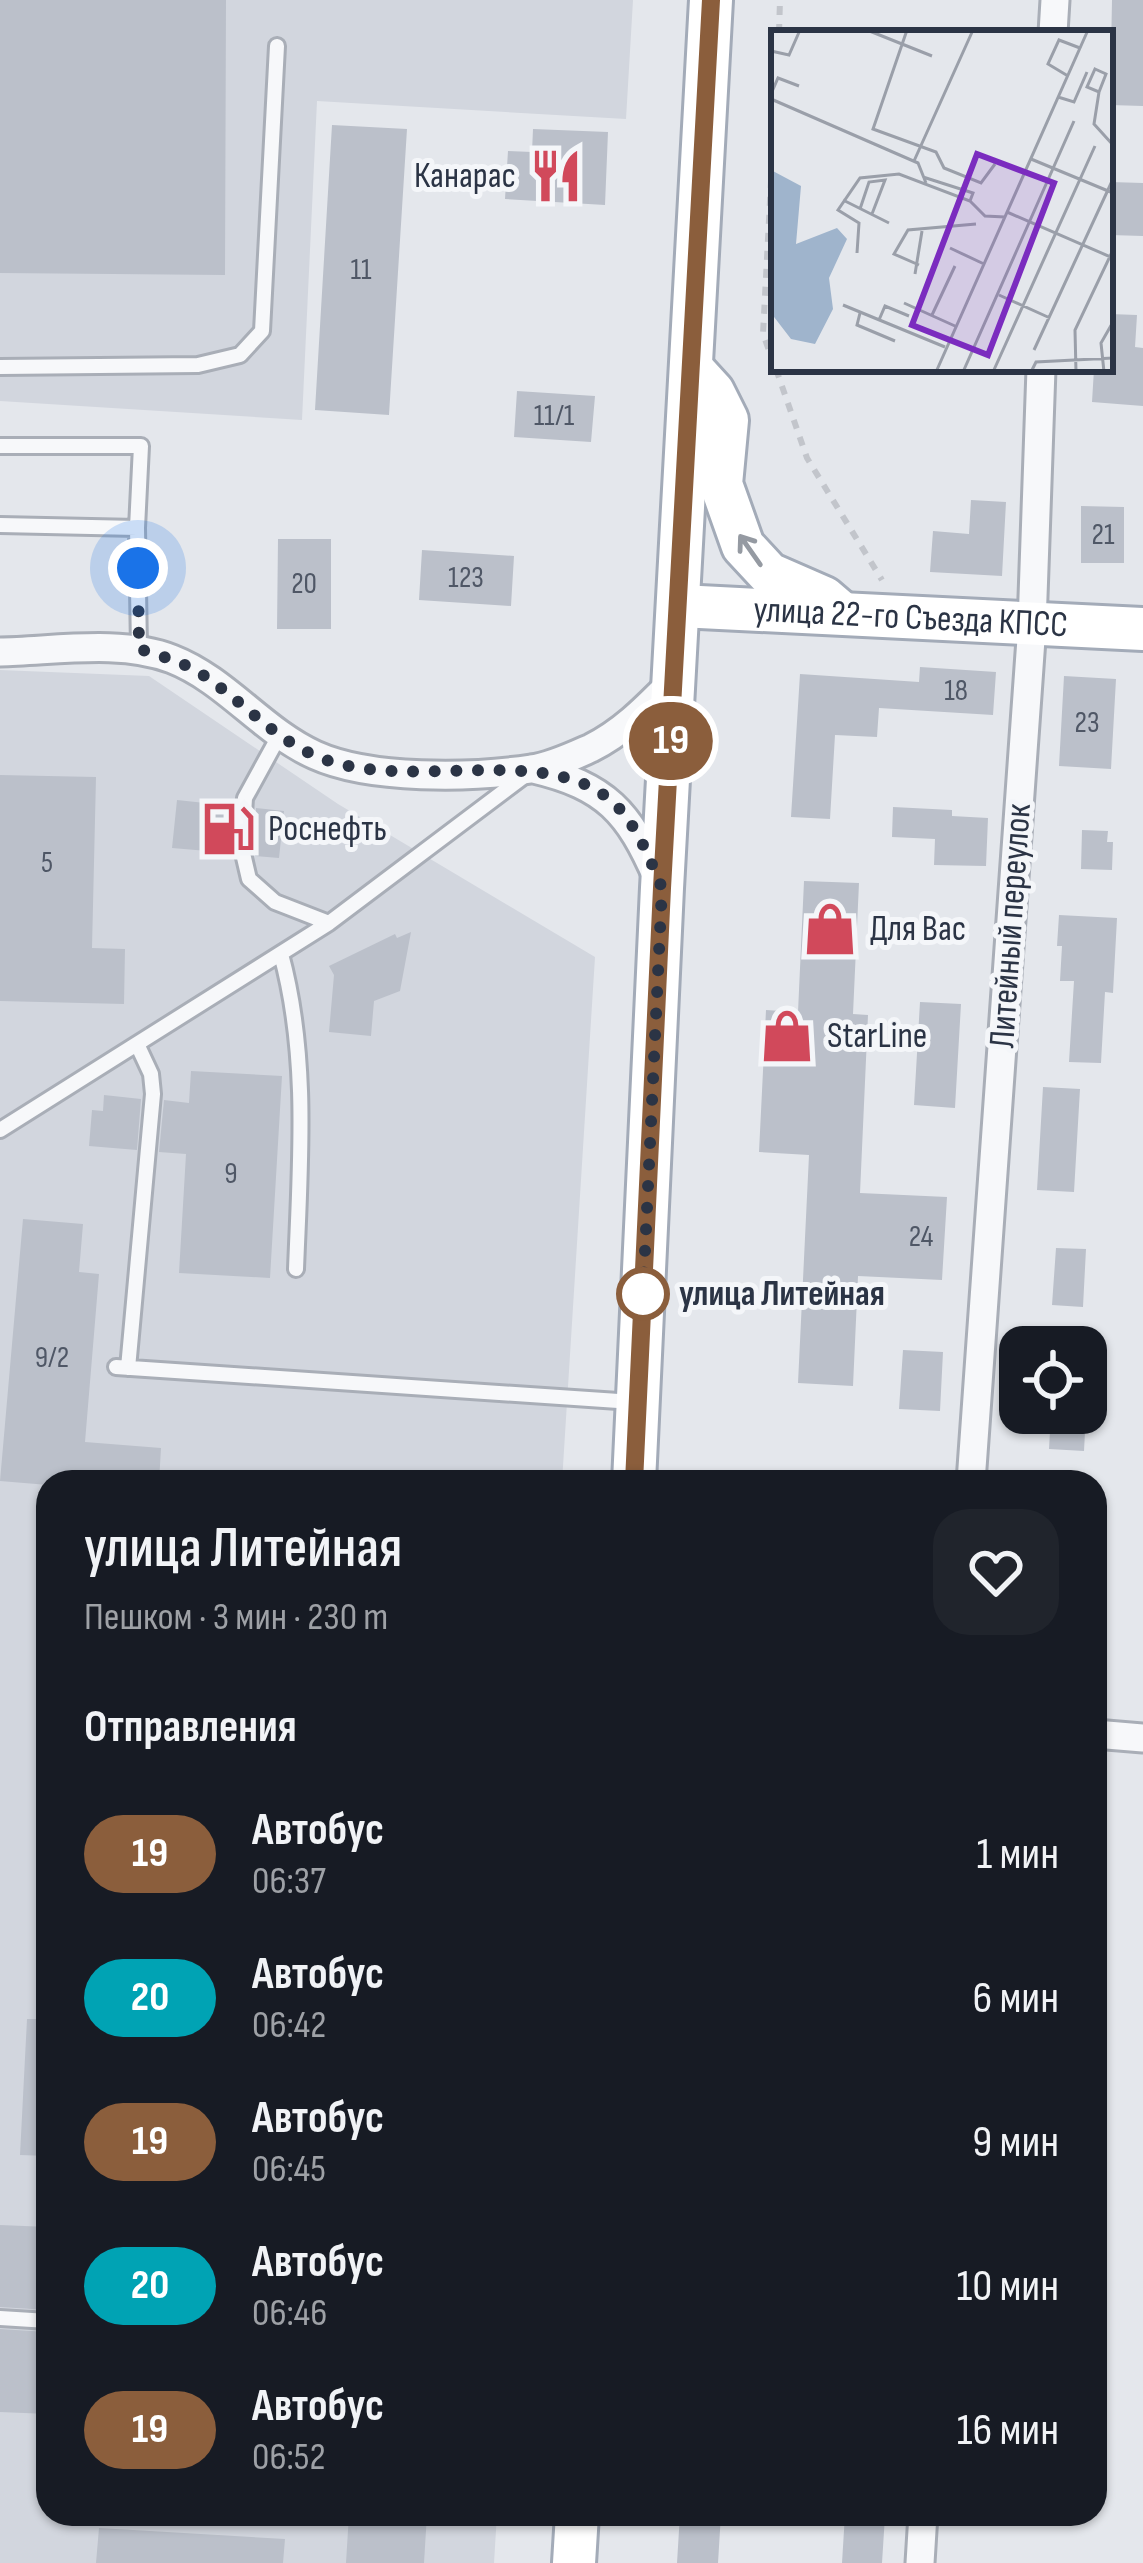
<!DOCTYPE html>
<html lang="ru">
<meta charset="utf-8">
<style>
body{margin:0;font-family:"Sofia Sans Condensed",sans-serif;background:#20242c;color:#f1f3f6;height:100vh;display:flex;flex-direction:column;font-size:45px;white-space:nowrap}
*{box-sizing:border-box;margin:0}
p{font-size:39px;color:#9ea1a6}
.icon{flex:none;width:66px;height:66px;fill:none;stroke:currentColor;stroke-width:2;stroke-linecap:round;stroke-linejoin:round}
.map{position:relative;flex:1;overflow:hidden}
.details{position:absolute;left:36px;top:1470px;width:1071px;height:1056px;display:flex;flex-direction:column;background:#171b24;border-radius:36px;box-shadow:0 3px 9px #0004}
.details>*{flex:none}
.badge{padding:0 24px;border-radius:39px;font-size:42px;line-height:78px}
.tools{position:absolute;left:999px;top:1326px;display:grid;gap:24px}
.tools a{display:grid;place-items:center;width:108px;height:108px;border-radius:24px;background:#171b24;box-shadow:0 3px 9px #0004;font-size:60px}
.you{position:absolute;width:60px;height:60px;margin:-30px;border:9px solid #fff;border-radius:50%;background:#1a73e8;box-shadow:0 0 0 18px #1a73e833}
.map>.badge{position:absolute;translate:-50% -50%;box-shadow:0 0 0 6px #fff}
h2{padding:0 48px;font-size:45px;line-height:108px}
.round{display:grid;place-items:center;flex:none;width:126px;height:126px;border-radius:36px;background:#20242c}
.head{display:flex;align-items:center;justify-content:space-between;height:204px;padding:0 48px}
h1{font-size:57px;font-weight:600;line-height:90px}
ul{padding:0;list-style:none}
li{display:flex;align-items:center;gap:36px;height:144px;padding:0 48px}
li div{flex:1}
li b{display:block;font-size:45px}
li em{font-style:normal}
li .badge{min-width:132px;font-weight:700;text-align:center}
.map>svg:first-child{display:block}
.built{fill:#d2d6de}
.building{fill:#bbc0ca}
.lines{fill:none;stroke-linecap:round;stroke-linejoin:round}
.service-casing{stroke:#a9aeb7;stroke-width:20}
.minor-casing{stroke:#a9aeb7;stroke-width:33}
.primary-casing{stroke:#a3abb8;stroke-width:48}
.path{stroke:#c2c5cb;stroke-width:6;stroke-dasharray:9 9;stroke-linecap:butt}
.service{stroke:#f7f8fa;stroke-width:14}
.minor{stroke:#f7f8fa;stroke-width:27}
.primary{stroke:#fff;stroke-width:42}
.oneway{stroke:#959aa2}
.line-casing{stroke:#fff;stroke-width:27}
.line{stroke:#8b5e3c;stroke-width:18}
.walk{stroke:#2b3445;stroke-width:12;stroke-dasharray:0 21.6}
.stop-dot{fill:#fff;stroke:#8b5e3c;stroke-width:6}
.labels{text-anchor:middle;dominant-baseline:central;stroke-width:10;stroke-linejoin:round;paint-order:stroke}
.number-label{font-size:30px;fill:#4f5766}
.poi-label{font-size:36px;fill:#2b3445;stroke:#f4f6f9;text-anchor:start}
.street-label{font-size:36px;fill:#2b3445;stroke:#f4f6f9}
.stop-label{font-size:36px;font-weight:bold;fill:#2b3445;stroke:#f4f6f9;text-anchor:start}
.inset-road{fill:none;stroke:#9a9fa9;stroke-width:3}
.view{fill:#7b2cbf;fill-opacity:0.15;stroke:#7b2cbf;stroke-width:6}
.inset-edge{fill:none;stroke:#2b3445;stroke-width:6}
</style>
<div class="map">
<svg width="1143" height="2563" viewBox="0 0 1143 2563">
<rect width="100%" height="100%" fill="#e4e7ec"/>
<path class="built" d="M 0,0 L 633,0 L 626,119 L 317,101 L 302,420 L 0,401 Z
M 0,670 L 149,676 L 338,804 L 595,957 L 562,1482 L 48,1482 L 48,2514 L 497,2514 L 494,2563 L 0,2563 Z"/>
<path class="building" d="M 0,0 L 226,0 L 225,275 L 0,273 Z
M 1112,0 L 1143,0 L 1143,106 L 1110,105 Z
M 332,125 L 407,129 L 389,415 L 315,410 Z
M 533,129 L 608,132 L 605,205 L 505,199 L 508,151 L 532,152 Z
M 1110,182 L 1143,183 L 1143,236 L 1110,235 Z
M 1110,314 L 1137,315 L 1135,347 L 1143,348 L 1143,406 L 1092,402 L 1094,369 L 1110,369 Z
M 517,391 L 595,396 L 591,442 L 514,437 Z
M 971,500 L 1006,502 L 1002,576 L 930,572 L 933,531 L 969,534 Z
M 1081,506 L 1124,507 L 1124,563 L 1081,563 Z
M 278,539 L 331,539 L 331,629 L 277,629 Z
M 422,550 L 514,556 L 511,606 L 419,600 Z
M 920,667 L 996,672 L 993,715 L 879,708 L 877,737 L 835,735 L 830,819 L 791,817 L 800,674 L 919,682 Z
M 1064,676 L 1116,679 L 1111,769 L 1059,766 Z
M 0,775 L 96,777 L 92,948 L 125,949 L 124,1004 L 0,1001 Z
M 177,800 L 233,806 L 231,853 L 172,848 Z
M 893,807 L 952,810 L 952,816 L 988,818 L 986,866 L 934,865 L 935,839 L 892,837 Z
M 256,808 L 284,811 L 279,858 L 255,856 Z
M 1082,830 L 1108,831 L 1107,842 L 1113,842 L 1112,870 L 1081,869 Z
M 804,881 L 859,883 L 853,1014 L 868,1015 L 860,1193 L 947,1197 L 942,1280 L 858,1276 L 853,1386 L 798,1383 L 809,1155 L 759,1152 L 766,1010 L 798,1012 Z
M 1059,915 L 1117,918 L 1113,993 L 1105,992 L 1101,1063 L 1069,1062 L 1074,981 L 1060,981 L 1062,946 L 1057,946 Z
M 411,932 L 400,991 L 374,1001 L 371,1036 L 329,1032 L 334,975 L 329,966 L 395,934 L 397,938 Z
M 920,1002 L 961,1004 L 955,1108 L 914,1105 Z
M 191,1071 L 282,1076 L 270,1278 L 179,1273 L 186,1154 L 159,1152 L 164,1100 L 189,1103 Z
M 1043,1087 L 1080,1089 L 1074,1192 L 1037,1190 Z
M 104,1095 L 141,1099 L 137,1150 L 89,1146 L 92,1110 L 103,1111 Z
M 23,1219 L 83,1224 L 79,1272 L 99,1274 L 85,1442 L 161,1448 L 159,1482 L 48,1485 L 0,1481 Z
M 1056,1248 L 1086,1249 L 1083,1307 L 1052,1305 Z
M 903,1350 L 943,1352 L 940,1411 L 899,1409 Z
M 1051,1413 L 1086,1413 L 1084,1451 L 1049,1449 Z
M 27,2019 L 48,2019 L 48,2156 L 20,2155 Z
M 0,2225 L 48,2227 L 48,2310 L 0,2307 Z
M 0,2329 L 48,2332 L 48,2414 L 0,2412 Z
M 349,2514 L 427,2514 L 424,2563 L 346,2563 Z
M 680,2514 L 721,2514 L 718,2563 L 677,2563 Z
M 845,2514 L 885,2516 L 882,2563 L 842,2563 Z
M 99,2528 L 285,2539 L 283,2563 L 96,2563 Z"/>
<g class="lines">
<defs>
<path id="service" d="M 0,367 L 198,365 L 240,355 L 262,331 L 277,46
M 0,446 L 141,446 L 137,528
M 0,525 L 137,528 L 139,649
M 279,736 L 245,798 L 242,849 L 249,879 L 275,902 L 329,923 L 527,774
M 281,954 C 309,1057 300,1164 296,1269
M 0,1130 L 329,923
M 116,1367 L 633,1402
M 128,1368 L 153,1094 L 151,1074 L 137,1044
M 0,2318 L 48,2321"/>
<path id="minor" d="M 1053,33 L 1055,0
M 0,652 C 54,651 121,639 172,659 C 226,680 262,731 315,755 C 370,780 471,778 531,769 C 550,767 573,756 591,748 C 625,731 649,705 675,679
M 534,769 C 606,786 629,812 658,879
M 971,1482 L 1032,625 L 1041,369
M 1095,1734 L 1143,1738
M 920,2563 L 923,2514"/>
<g id="primary">
<path d="M 692,369 L 713,392 L 727,420 L 721,484 L 743,546 L 769,574 L 824,598 L 838,610"/>
<path id="s1" d="M 680,606 L 1143,629"/>
<path d="M 634,1482 L 662,888 L 711,0"/>
<path d="M 574,2563 L 577,2514"/>
</g>
</defs>
<use href="#service" class="service-casing"/>
<use href="#minor" class="minor-casing"/>
<use href="#primary" class="primary-casing"/>
<path class="path" d="M 779,33 L 780,0
M 774,125 L 763,334 L 774,364
M 776,369 L 807,458 L 882,580"/>
<use href="#service" class="service"/>
<use href="#minor" class="minor"/>
<use href="#primary" class="primary"/>
</g>
<defs><path id="oneway-shaft" d="M-6 0H5M1.5-3L5.5 0L1.5 3" fill="none" stroke-width="1.6" stroke-linecap="round" stroke-linejoin="round" transform="scale(3)"/></defs>
<use class="oneway" href="#oneway-shaft" transform="translate(750 550) rotate(-125)"/>
<g class="lines">
<defs>
<path id="line" d="M 634,1482 L 662,888 L 711,0"/>
</defs>
<use href="#line" class="line-casing"/>
<use href="#line" class="line"/>
<path class="walk" d="M 138,568 L 139,649 C 162,656 186,663 206,677 C 244,703 275,739 318,757 C 412,796 560,734 624,814 C 641,836 651,862 662,888 L 643,1294"/>
</g>
<defs>
<symbol id="restaurant-bare" viewBox="-9 -9 18 18"><path d="M-5-6h1v4h1v-4h1v4h1v-4h1v5L-1.5 .5V6h-2V.5L-5-1ZM5-6V6H3V1.5H1.5Q1.5-4 5-6Z" fill="#d1495b" stroke="#f4f6f9" stroke-width="2.5" paint-order="stroke"/></symbol>
<symbol id="fuel-bare" viewBox="-9 -9 18 18"><path d="M-5.5-6h7V0h2V4h1.3V-2.5L3-4.5l.8-.8L6-3V5H2.5V1h-1V6h-7ZM-4.2-4.7v3.2H.2V-4.7Z" fill="#d1495b" stroke="#f4f6f9" stroke-width="2.5" paint-order="stroke"/></symbol>
<symbol id="shop-bare" viewBox="-9 -9 18 18"><path d="M-5-2.5h2.3a2.7 3.5 0 0 1 5.4 0H5L5.5 6h-11ZM-1.5-2.5h3a1.5 2.3 0 0 0-3 0Z" fill="#d1495b" stroke="#f4f6f9" stroke-width="2.5" paint-order="stroke"/></symbol>
</defs>
<g fill-rule="evenodd">
<use href="#restaurant-bare" x="518" y="138" width="76" height="76"/>
<use href="#fuel-bare" x="190" y="791" width="76" height="76"/>
<use href="#shop-bare" x="792" y="891" width="76" height="76"/>
<use href="#shop-bare" x="749" y="998" width="76" height="76"/>
</g>
<circle class="stop-dot" cx="643" cy="1294" r="24"/>
<g class="labels">
<g class="number-label">
<text x="361" y="270">11</text>
<text x="554" y="416">11/1</text>
<text x="1103" y="535">21</text>
<text x="466" y="578">123</text>
<text x="304" y="584">20</text>
<text x="956" y="691">18</text>
<text x="1087" y="723">23</text>
<text x="47" y="863">5</text>
<text x="231" y="1174">9</text>
<text x="921" y="1237">24</text>
<text x="52" y="1358">9/2</text>
</g>
<g class="poi-label">
<text x="516" y="176" text-anchor="end">Канарас</text>
<text x="268" y="829">Роснефть</text>
<text x="870" y="929">Для Вас</text>
<text x="827" y="1036">StarLine</text>
</g>
<g class="street-label">
<text stroke="none"><textPath href="#s1" startOffset="231">улица 22-го Съезда КПСС</textPath></text>
<text transform="translate(1011 926) rotate(-86)">Литейный переулок</text>
</g>
<g class="stop-label">
<text x="679" y="1294">улица Литейная</text>
</g>
</g>
<g transform="translate(771 30)">
<rect width="342" height="342" fill="#e4e7ec"/>
<path d="M 0,140 L 30,156 L 25,214 L 66,198 L 76,209 L 58,248 L 62,279 L 44,314 L 20,309 L 0,283 Z" fill="#9fb4cc"/>
<path class="inset-road" d="M 96,0 L 161,26M 136,0 L 102,99 L 165,122 L 173,138 L 210,153 L 224,134M 0,21 L 18,25 L 29,0M 324,39 L 335,44 L 328,62 L 316,57 ZM 297,46 L 277,34 L 288,10 L 309,18M 328,62 L 323,94 L 342,115M 0,64 L 7,48 L 28,56M 287,67 L 303,72 L 316,42M 0,69 L 147,133 L 155,153M 260,129 L 342,163M 143,131 L 202,0M 152,147 L 202,163 L 199,171M 72,170 L 118,193M 89,179 L 98,152 L 114,150 L 101,184M 236,182 L 342,228M 179,218 L 213,234M 86,223 L 88,193 L 67,180 L 89,148 L 128,144 L 199,171 L 214,186 L 234,187M 148,235 L 123,224 L 137,200 L 205,194M 144,244 L 151,201M 228,265 L 279,288M 133,273 L 184,296M 72,275 L 174,317M 89,283 L 86,295 L 124,311M 161,285 L 184,236M 108,290 L 114,276 L 138,286M 263,320 L 342,149M 165,342 L 317,0M 192,342 L 303,91M 222,342 L 324,116M 260,342 L 265,332 L 342,328M 305,342 L 304,300 L 342,220M 333,342 L 330,313 L 342,292"/>
<path class="view" d="M 206,124 L 283,153 L 217,325 L 141,295 Z"/>
<rect width="342" height="342" class="inset-edge"/>
</g>
</svg>
<div class="tools">
<a><svg class="icon" aria-label="locate" viewBox="0 0 24 24"><circle cx="12" cy="12" r="6"/><path d="M12 2v4M12 18v4M2 12h4M18 12h4"/></svg></a>
</div>
<div class="you" style="left:138px;top:568px"></div>
<b class="badge" style="left:671px;top:741px;background:#8b5e3c;color:#fff">19</b>
<section class="details">
<div class="head"><div><h1>улица Литейная</h1><p>Пешком · 3 мин · 230 m</p></div><a class="round"><svg class="icon" aria-label="heart" viewBox="0 0 24 24"><path d="M12 20l-8-8c-3-5 5-10 8-4 3-6 11-1 8 4z"/></svg></a></div>
<h2>Отправления</h2>
<ul>
<li><span class="badge" style="background:#8b5e3c;color:#fff">19</span><div><b>Автобус</b><p>06:37</p></div><em>1 мин</em></li>
<li><span class="badge" style="background:#00a3b4;color:#fff">20</span><div><b>Автобус</b><p>06:42</p></div><em>6 мин</em></li>
<li><span class="badge" style="background:#8b5e3c;color:#fff">19</span><div><b>Автобус</b><p>06:45</p></div><em>9 мин</em></li>
<li><span class="badge" style="background:#00a3b4;color:#fff">20</span><div><b>Автобус</b><p>06:46</p></div><em>10 мин</em></li>
<li><span class="badge" style="background:#8b5e3c;color:#fff">19</span><div><b>Автобус</b><p>06:52</p></div><em>16 мин</em></li>
</ul>
</section>
</div>
